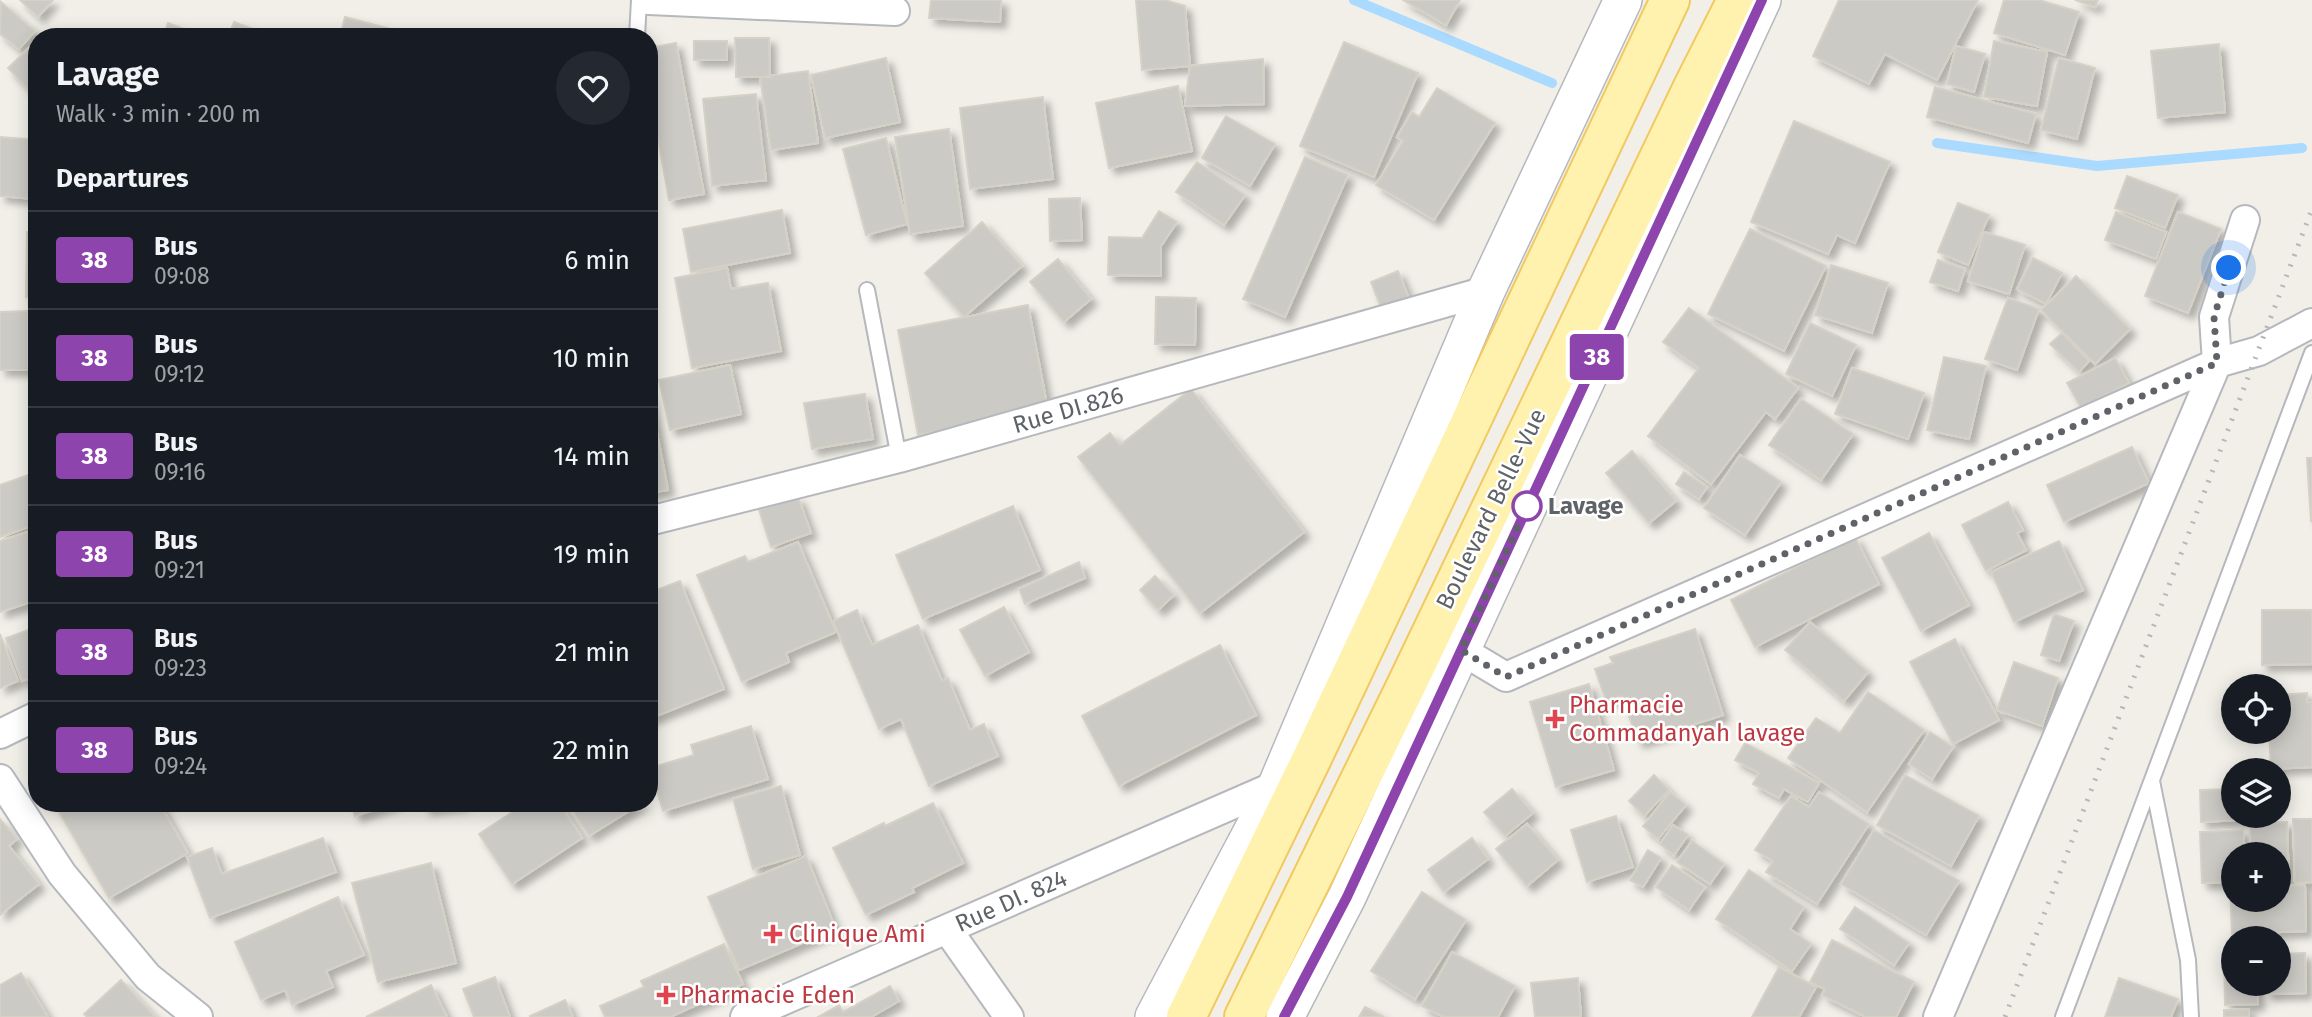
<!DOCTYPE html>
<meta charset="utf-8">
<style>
body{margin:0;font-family:"Fira Sans",sans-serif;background:#242831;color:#f1f3f6;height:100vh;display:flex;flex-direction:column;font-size:26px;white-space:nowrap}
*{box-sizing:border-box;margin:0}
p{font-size:23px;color:#9ea1a6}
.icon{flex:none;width:38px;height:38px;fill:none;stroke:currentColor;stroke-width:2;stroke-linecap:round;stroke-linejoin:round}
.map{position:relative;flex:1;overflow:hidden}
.details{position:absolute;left:28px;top:28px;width:630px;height:784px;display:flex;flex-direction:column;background:#171b24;border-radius:28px;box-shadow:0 4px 18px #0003}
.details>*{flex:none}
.badge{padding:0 14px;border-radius:5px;font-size:24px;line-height:46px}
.fabs{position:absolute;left:2221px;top:674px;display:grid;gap:14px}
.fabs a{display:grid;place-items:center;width:70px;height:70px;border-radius:50%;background:#171b24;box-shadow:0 4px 18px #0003;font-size:35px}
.you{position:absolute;width:35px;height:35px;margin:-18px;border:5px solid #fff;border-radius:50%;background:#1a73e8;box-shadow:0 0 0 10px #1a73e833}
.map>.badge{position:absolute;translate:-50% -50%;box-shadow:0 0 0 4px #fff}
h2{padding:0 28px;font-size:26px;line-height:63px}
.round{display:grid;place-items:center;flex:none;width:74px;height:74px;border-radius:37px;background:#242831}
.summary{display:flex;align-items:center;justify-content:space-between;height:119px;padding:0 28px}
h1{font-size:33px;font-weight:700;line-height:52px}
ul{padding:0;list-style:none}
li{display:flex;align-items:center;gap:21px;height:98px;padding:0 28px;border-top:2px solid #363941}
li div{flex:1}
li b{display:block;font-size:26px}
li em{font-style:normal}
li .badge{min-width:77px;font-weight:700;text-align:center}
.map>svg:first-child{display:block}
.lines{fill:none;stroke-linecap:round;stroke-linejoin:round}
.stream{stroke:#aadaff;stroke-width:10}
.building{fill:#cccac5;stroke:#d6d1c6;stroke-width:2;filter:url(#shadow)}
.service-casing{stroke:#b5b8bc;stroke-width:18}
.minor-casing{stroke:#b5b8bc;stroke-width:32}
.tertiary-casing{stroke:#b5b8bc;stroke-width:40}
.primary-casing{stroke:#f2c960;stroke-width:42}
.service{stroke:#fff;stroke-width:14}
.minor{stroke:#fff;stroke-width:28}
.tertiary{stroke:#fff;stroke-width:37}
.primary{stroke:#fff2af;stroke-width:38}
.rail{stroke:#b6b7b8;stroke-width:5;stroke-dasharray:2 9;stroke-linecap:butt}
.line-casing{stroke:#fff;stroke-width:16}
.line{stroke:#8e44ad;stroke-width:10}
.walk{stroke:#5f6368;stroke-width:7;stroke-dasharray:0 12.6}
.stop-dot{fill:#fff;stroke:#8e44ad;stroke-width:3.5}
.health-dot{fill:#e0444e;stroke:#fff;stroke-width:2.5}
.labels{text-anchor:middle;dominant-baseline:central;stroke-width:5;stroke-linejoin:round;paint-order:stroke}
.street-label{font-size:24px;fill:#5f6368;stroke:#fff}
.stop-label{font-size:24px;font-weight:bold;fill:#5f6368;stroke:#fff;text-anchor:start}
.health-label{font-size:24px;fill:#be3a42;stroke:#fff;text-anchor:start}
</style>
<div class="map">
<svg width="2312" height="1017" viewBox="0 0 2312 1017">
<defs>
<filter id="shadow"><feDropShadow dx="6" dy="6" stdDeviation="3.5" flood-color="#0004"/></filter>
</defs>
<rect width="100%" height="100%" fill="#f1efe8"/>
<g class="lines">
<path class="stream" d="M 1354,0 L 1552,83
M 1937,143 L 2097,166 L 2302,148"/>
</g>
<path class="building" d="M 20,0 L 53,0 L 38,17 Z
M 931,0 L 1001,0 L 1000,22 L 929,18 Z
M 1136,0 L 1165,0 L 1185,6 L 1190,66 L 1142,70 Z
M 1403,0 L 1460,0 L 1446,25 Z
M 1839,0 L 1978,0 L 1937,80 L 1885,54 L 1869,84 L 1813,56 Z
M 2004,0 L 2039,0 L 2079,12 L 2065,55 L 1994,33 Z
M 2075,0 L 2098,0 L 2095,7 Z
M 1,2 L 35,31 L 19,49 L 0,34 Z
M 345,17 L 421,37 L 340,37 Z
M 234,22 L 274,37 L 228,37 Z
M 168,23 L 205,37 L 163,37 Z
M 735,38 L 769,38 L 770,77 L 736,77 Z
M 694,41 L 727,41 L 727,60 L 694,60 Z
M 1994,41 L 2047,52 L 2037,106 L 1984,97 Z
M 1344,42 L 1418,73 L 1374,177 L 1300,146 Z
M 676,43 L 704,194 L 669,200 L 649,88 L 649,48 Z
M 2219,44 L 2225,112 L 2158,118 L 2151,51 Z
M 1956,46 L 1985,54 L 1974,92 L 1947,84 Z
M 29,48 L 37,56 L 37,98 L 8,68 Z
M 886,58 L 900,122 L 825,138 L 811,75 Z
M 2059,58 L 2095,68 L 2077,139 L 2041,130 Z
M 1263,59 L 1264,104 L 1185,106 L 1190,66 Z
M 808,71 L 818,143 L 771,150 L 760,77 Z
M 1178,86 L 1192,151 L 1109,168 L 1096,103 Z
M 1935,87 L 2036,114 L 2028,143 L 1927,117 Z
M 1437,88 L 1495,123 L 1434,220 L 1376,185 L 1403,141 L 1397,137 L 1412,112 L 1419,117 Z
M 756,94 L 766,180 L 712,186 L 703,99 Z
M 1043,97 L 1053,179 L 970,189 L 960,108 Z
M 1226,116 L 1275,144 L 1250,186 L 1202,158 Z
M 1794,121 L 1890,162 L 1855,243 L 1837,235 L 1828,254 L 1751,222 Z
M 949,129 L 963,226 L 910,234 L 895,137 Z
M 0,137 L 37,140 L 34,199 L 0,196 Z
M 886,138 L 907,224 L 866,235 L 843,149 Z
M 1305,157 L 1348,175 L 1285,317 L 1243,299 Z
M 1197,162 L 1245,195 L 1224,225 L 1176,192 Z
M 2127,176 L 2178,195 L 2165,228 L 2115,208 Z
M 1080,198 L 1082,240 L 1050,241 L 1049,199 Z
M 1958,203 L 1989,215 L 1968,265 L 1938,252 Z
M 782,210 L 790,253 L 691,272 L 683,229 Z
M 1159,211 L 1177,222 L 1161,246 L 1161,276 L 1108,275 L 1109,237 L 1142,238 Z
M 2116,212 L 2166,232 L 2156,259 L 2105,240 Z
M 2178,212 L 2221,229 L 2188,313 L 2145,296 Z
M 982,222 L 1022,266 L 964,317 L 925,273 Z
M 1750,229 L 1826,266 L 1784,351 L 1708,314 Z
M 27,232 L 37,233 L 37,298 L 26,297 Z
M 1984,232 L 2025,245 L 2009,294 L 1968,281 Z
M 2033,258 L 2062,273 L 2046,304 L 2017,289 Z
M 1058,259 L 1091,299 L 1064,322 L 1030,282 Z
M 1938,260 L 1965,269 L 1958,291 L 1930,282 Z
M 1831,265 L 1888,283 L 1872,333 L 1815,315 Z
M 727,268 L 731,289 L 768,283 L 781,351 L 692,368 L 675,278 Z
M 1398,271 L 1410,301 L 1383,313 L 1371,282 Z
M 2076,276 L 2130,329 L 2095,364 L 2041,310 Z
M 1156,297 L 1196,298 L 1195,345 L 1155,344 Z
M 2008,298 L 2039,309 L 2017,370 L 1985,359 Z
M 1028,305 L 1048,410 L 918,435 L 898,330 Z
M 1689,308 L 1798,388 L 1775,419 L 1766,412 L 1711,484 L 1648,436 L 1699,368 L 1663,342 Z
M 28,311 L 28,370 L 0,370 L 0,312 Z
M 1810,323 L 1856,345 L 1832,396 L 1786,374 Z
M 2062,333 L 2089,361 L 2079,372 L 2050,344 Z
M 1944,357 L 1986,366 L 1969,439 L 1927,430 Z
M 2115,358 L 2129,383 L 2081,408 L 2067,383 Z
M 730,365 L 741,414 L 670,430 L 659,380 Z
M 1852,368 L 1924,393 L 1908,439 L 1835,414 Z
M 1191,389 L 1304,532 L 1200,613 L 1078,457 L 1110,433 L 1120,445 Z
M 649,391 L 668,490 L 649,493 Z
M 865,394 L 873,439 L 812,449 L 804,403 Z
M 1801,399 L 1853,434 L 1821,480 L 1769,445 Z
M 2132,447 L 2149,483 L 2064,522 L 2047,485 Z
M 1632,451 L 1676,501 L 1649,523 L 1606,473 Z
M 1740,455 L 1781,482 L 1745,535 L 1704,508 Z
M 2307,458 L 2312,458 L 2312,520 L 2311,521 Z
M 37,472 L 37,524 L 0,537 L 0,485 Z
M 1684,472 L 1707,487 L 1699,499 L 1676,484 Z
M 798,497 L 811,533 L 771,547 L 759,510 Z
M 2008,502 L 2023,530 L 2017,533 L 2026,550 L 1986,571 L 1962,525 Z
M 1013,506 L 1040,570 L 923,619 L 896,555 Z
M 37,529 L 37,600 L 0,612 L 0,541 Z
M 1929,533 L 1969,605 L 1921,631 L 1882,558 Z
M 1855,537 L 1879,584 L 1755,647 L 1731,600 Z
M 2059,541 L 2083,590 L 2014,622 L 1991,572 Z
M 798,542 L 836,632 L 786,653 L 789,662 L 742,682 L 697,575 L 745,556 L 748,562 Z
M 1079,562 L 1085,578 L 1025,604 L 1019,589 Z
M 1155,576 L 1174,595 L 1158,610 L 1140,590 Z
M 680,581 L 724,689 L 649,719 L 649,593 Z
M 1004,607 L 1029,652 L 985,676 L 960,630 Z
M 857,610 L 872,645 L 918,625 L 942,681 L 948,678 L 970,730 L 984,724 L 998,756 L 929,786 L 901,719 L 879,729 L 833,621 Z
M 2262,610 L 2312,610 L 2312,664 L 2262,665 Z
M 2054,614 L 2074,621 L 2059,661 L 2041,655 Z
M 1810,622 L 1868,672 L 1844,701 L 1785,650 Z
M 37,627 L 37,676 L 22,681 L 6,638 Z
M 1695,629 L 1723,715 L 1638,742 L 1622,696 L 1606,701 L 1595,669 L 1613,663 L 1610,657 Z
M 0,634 L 18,681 L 0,688 Z
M 1955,639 L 1999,720 L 1953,744 L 1910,662 Z
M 1220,645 L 1256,715 L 1119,786 L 1082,716 Z
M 2014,662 L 2058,678 L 2042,726 L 1997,710 Z
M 1589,684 L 1614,770 L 1556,787 L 1530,702 Z
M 1868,692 L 1924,730 L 1867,812 L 1788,758 L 1816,718 L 1840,733 Z
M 2307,693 L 2307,702 L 2312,702 L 2312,767 L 2271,769 L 2269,732 L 2278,732 L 2278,695 Z
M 751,726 L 768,779 L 663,811 L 650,768 L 694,755 L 691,745 Z
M 1930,732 L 1953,747 L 1932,779 L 1909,764 Z
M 1745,743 L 1819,783 L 1808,802 L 1784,789 L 1779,798 L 1753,784 L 1759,773 L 1735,760 Z
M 1654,775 L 1669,790 L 1644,816 L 1629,801 Z
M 1905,775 L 1979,816 L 1951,866 L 1877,825 Z
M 781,786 L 800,855 L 753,869 L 733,799 Z
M 1512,789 L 1533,813 L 1505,836 L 1484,812 Z
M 2233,789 L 2233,816 L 2261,816 L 2261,819 L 2201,822 L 2200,790 Z
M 1670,792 L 1686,805 L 1658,839 L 1643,826 Z
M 1819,792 L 1869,824 L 1817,904 L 1766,872 L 1773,861 L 1755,850 L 1791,796 L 1809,807 Z
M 54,803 L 159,803 L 188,853 L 109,898 Z
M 351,803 L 395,803 L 355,816 Z
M 424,803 L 463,803 L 463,804 L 425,809 Z
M 526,803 L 559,803 L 582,838 L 512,884 L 479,834 Z
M 568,803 L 642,803 L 589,836 Z
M 933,803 L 963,863 L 912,888 L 914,892 L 866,915 L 833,848 L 884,823 L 885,826 Z
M 1616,816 L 1633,867 L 1587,882 L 1571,830 Z
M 0,819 L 17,839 L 9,846 L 39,884 L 0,915 Z
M 2293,819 L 2312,819 L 2312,882 L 2295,883 Z
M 2287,822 L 2289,883 L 2278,884 L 2278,854 L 2251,854 L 2250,823 Z
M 1527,824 L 1558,860 L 1527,886 L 1496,849 Z
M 1673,825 L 1688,835 L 1674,855 L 1660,844 Z
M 1874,830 L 1959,881 L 1926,935 L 1841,884 Z
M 2243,830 L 2245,854 L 2233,854 L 2233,882 L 2202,883 L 2200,832 Z
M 323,838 L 336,872 L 210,918 L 187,857 L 212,848 L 222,874 Z
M 1472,838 L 1488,859 L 1444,892 L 1428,870 Z
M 1692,841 L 1724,864 L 1710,884 L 1677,862 Z
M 1648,850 L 1661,858 L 1643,887 L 1630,880 Z
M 806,856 L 836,929 L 739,970 L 708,897 Z
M 431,863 L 456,963 L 378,982 L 352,883 Z
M 1672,865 L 1705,887 L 1689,910 L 1656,887 Z
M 1749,870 L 1804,907 L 1790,929 L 1811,944 L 1792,971 L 1716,919 Z
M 2305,885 L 2306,931 L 2232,934 L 2230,887 L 2233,887 L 2233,900 L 2278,900 L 2278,886 Z
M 1422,892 L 1466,920 L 1415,999 L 1371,971 Z
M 338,897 L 364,955 L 326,971 L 333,987 L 292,1005 L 285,990 L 261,1000 L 235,942 Z
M 1855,907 L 1909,943 L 1894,965 L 1840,929 Z
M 1832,940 L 1914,982 L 1896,1017 L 1866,1017 L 1822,995 L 1825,989 L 1810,982 Z
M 724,944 L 743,984 L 670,1017 L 605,1017 L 600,1006 L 644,987 L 641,981 Z
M 1452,952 L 1515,986 L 1498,1017 L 1444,1017 L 1422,1006 Z
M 2305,953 L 2306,993 L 2266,994 L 2266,984 L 2278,984 L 2278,954 Z
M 2224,955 L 2233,955 L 2233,984 L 2257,984 L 2258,1004 L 2225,1005 Z
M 1779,967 L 1816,987 L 1799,1017 L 1752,1017 Z
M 21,973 L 48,1017 L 0,1017 L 0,985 Z
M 495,977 L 510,1017 L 474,1017 L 463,989 Z
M 1578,978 L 1581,1017 L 1535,1017 L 1531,983 Z
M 2119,978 L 2178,999 L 2171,1017 L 2105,1017 Z
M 121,980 L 155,1017 L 87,1017 L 84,1014 Z
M 431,985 L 447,1017 L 366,1017 Z
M 890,986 L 899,1001 L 871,1017 L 818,1017 L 839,1005 L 843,1012 Z
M 565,1000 L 573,1017 L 531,1017 L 530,1016 Z
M 1365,1007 L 1384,1017 L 1359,1017 Z
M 2249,1009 L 2249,1017 L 2224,1017 L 2224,1010 Z"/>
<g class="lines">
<defs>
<path id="service" d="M 637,37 L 639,0
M 867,290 L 899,458
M 2152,781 L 2188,960 L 2191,1017
M 2063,1017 L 2312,353"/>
<path id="minor" d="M 649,0 L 895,11
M 649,521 L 899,458 L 1486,291
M 1461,650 L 1506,677 L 2217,363 L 2259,351 L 2312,323
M 0,734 L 37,716
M 0,779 L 62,874 L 148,977 L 198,1017
M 947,929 L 1009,1017
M 745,1017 L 1277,785
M 1938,1017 L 2217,363 L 2214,317 L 2245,220"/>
<path id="tertiary" d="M 1154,1017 L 1277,785 L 1486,291 L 1623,0
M 1285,1017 L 1347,897 L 1762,0"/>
<path id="primary" d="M 1186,1017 L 1312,758 L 1670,0
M 1244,1017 L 1406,686 L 1693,87 L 1737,0"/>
</defs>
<use href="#service" class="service-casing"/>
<use href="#minor" class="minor-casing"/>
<use href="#tertiary" class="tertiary-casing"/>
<use href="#primary" class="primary-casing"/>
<use href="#service" class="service"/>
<use href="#minor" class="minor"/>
<use href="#tertiary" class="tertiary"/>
<use href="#primary" class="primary"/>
<path class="rail" d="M 2005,1017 L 2312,209"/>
</g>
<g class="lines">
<defs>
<path id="line" d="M 1284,1017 L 1347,897 L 1762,0"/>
</defs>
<use href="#line" class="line-casing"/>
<use href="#line" class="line"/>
<path class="walk" d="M 1527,506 L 1530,500 L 1461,650 L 1506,677 L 2217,363 L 2214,317 L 2229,268"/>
</g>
<circle class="stop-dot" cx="1527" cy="506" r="14"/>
<g class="health-dot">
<path d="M1551.5 708.5h7v7h7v7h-7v7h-7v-7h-7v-7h7z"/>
<path d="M769.5 923.5h7v7h7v7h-7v7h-7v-7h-7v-7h7z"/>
<path d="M662.5 984.5h7v7h7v7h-7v7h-7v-7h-7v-7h7z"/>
</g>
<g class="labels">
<g class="street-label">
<text transform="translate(1068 410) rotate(-16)">Rue DI.826</text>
<text transform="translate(1491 509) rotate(-64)">Boulevard Belle-Vue</text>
<text transform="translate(1011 901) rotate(-24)">Rue DI. 824</text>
</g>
<g class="stop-label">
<text x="1548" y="506">Lavage</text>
</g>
<g class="health-label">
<text x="1569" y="705">Pharmacie<tspan x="1569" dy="28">Commadanyah lavage</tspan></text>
<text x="789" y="934">Clinique Ami</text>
<text x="680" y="995">Pharmacie Eden</text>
</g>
</g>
</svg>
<div class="fabs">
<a><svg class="icon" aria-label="locate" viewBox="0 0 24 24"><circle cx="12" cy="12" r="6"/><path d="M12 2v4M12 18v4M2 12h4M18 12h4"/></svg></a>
<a><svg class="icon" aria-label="layers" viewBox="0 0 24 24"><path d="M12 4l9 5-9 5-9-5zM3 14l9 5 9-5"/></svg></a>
<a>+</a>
<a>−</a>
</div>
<div class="you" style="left:2229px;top:268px"></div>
<b class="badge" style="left:1597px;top:357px;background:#8e44ad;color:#fff">38</b>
<section class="details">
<div class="summary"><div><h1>Lavage</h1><p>Walk · 3 min · 200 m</p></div><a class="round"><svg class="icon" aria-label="heart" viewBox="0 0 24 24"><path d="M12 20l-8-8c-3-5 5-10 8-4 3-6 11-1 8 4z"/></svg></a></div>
<h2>Departures</h2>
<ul>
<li><span class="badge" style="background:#8e44ad;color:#fff">38</span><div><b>Bus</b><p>09:08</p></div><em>6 min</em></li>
<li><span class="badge" style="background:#8e44ad;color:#fff">38</span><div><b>Bus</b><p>09:12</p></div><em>10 min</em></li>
<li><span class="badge" style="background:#8e44ad;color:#fff">38</span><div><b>Bus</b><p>09:16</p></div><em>14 min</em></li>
<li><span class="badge" style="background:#8e44ad;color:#fff">38</span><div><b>Bus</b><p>09:21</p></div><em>19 min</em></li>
<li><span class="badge" style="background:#8e44ad;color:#fff">38</span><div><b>Bus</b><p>09:23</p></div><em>21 min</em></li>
<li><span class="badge" style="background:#8e44ad;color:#fff">38</span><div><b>Bus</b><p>09:24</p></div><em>22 min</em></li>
</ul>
</section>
</div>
